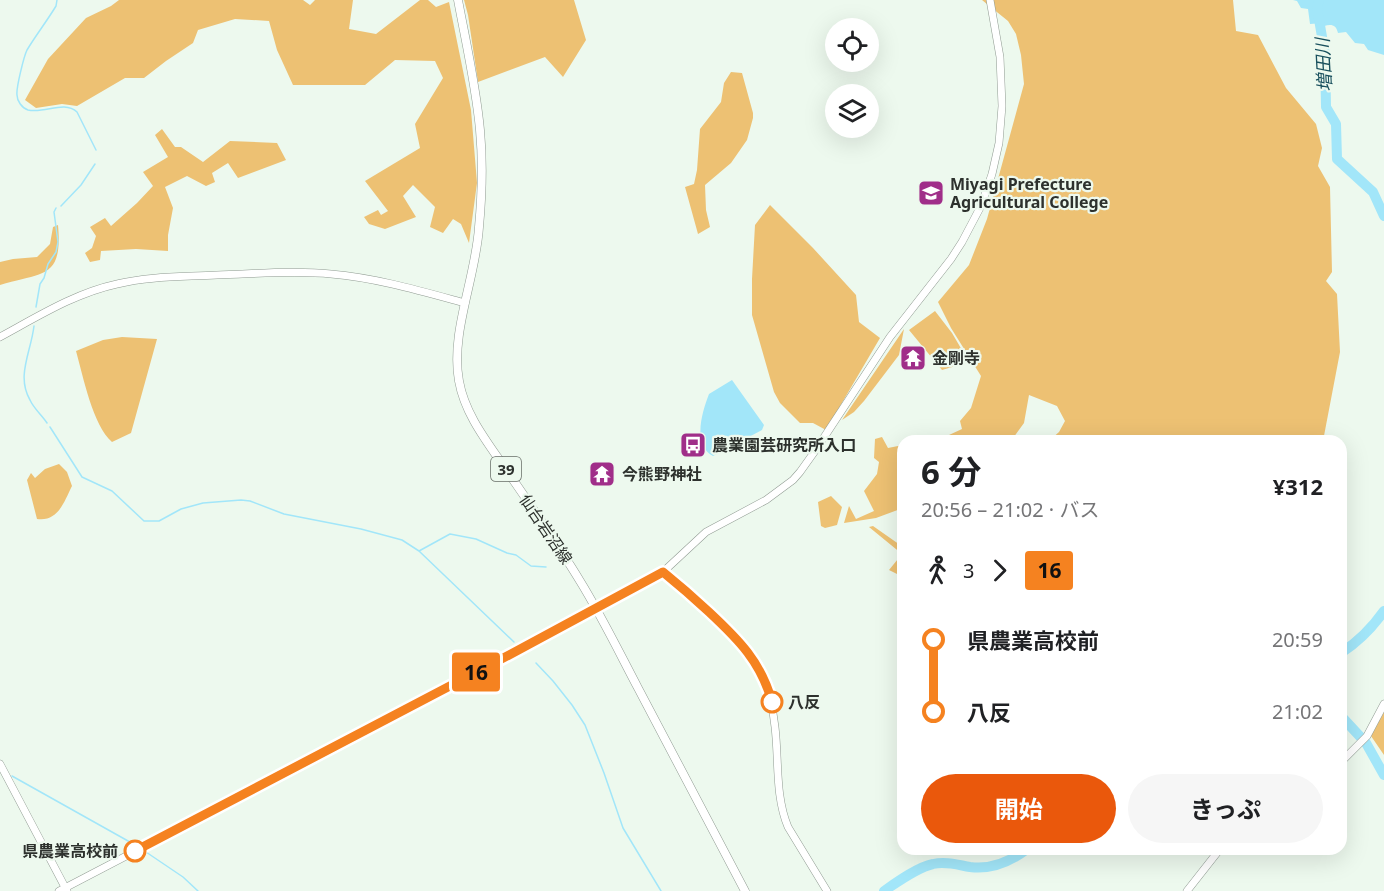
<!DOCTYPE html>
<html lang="ja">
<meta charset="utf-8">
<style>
body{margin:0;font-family:"Noto Sans","Noto Sans JP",sans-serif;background:#f6f6f6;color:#202124;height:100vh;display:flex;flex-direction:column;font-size:22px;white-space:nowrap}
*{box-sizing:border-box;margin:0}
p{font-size:20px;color:#757577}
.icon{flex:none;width:33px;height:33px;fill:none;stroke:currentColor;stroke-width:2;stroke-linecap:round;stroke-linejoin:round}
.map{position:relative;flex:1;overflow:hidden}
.sheet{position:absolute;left:897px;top:435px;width:450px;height:420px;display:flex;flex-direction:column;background:#fff;border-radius:18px;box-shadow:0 6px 24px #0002}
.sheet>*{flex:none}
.badge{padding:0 12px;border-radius:4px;font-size:21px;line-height:39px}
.buttons{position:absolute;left:825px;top:18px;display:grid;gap:12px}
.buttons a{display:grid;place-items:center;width:54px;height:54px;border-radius:50%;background:#fff;box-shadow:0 6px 24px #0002;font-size:30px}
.map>.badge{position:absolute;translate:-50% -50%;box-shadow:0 0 0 3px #fff}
.legs{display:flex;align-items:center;gap:9px;height:66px;padding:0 24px;font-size:20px}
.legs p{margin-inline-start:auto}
.summary{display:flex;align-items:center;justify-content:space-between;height:102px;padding:0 24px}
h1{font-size:33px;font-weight:700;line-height:45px}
.cta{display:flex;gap:12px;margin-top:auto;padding:12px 24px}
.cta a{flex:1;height:69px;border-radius:36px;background:#ea580c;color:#fff;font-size:24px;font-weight:700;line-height:69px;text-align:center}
.cta a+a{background:#f6f6f6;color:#202124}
ul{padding:0 24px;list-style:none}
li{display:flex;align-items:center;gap:21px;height:72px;font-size:22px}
li i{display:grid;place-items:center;width:9px;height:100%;margin:0 8px;background:currentColor}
li i::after{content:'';width:15px;height:15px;margin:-8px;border:4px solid;border-radius:50%;background:#fff}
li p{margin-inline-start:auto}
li:first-child i{background:linear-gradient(#0000 50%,currentColor 0)}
li:last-child i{background:linear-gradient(currentColor 50%,#0000 0)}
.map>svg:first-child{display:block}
.green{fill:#edc173}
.water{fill:#a2e6f9}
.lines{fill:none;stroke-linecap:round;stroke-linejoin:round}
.stream{stroke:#a2e6f9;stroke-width:1.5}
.river{stroke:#a2e6f9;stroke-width:10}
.secondary-casing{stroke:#909b92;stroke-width:8}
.primary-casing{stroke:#909b92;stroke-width:9}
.secondary{stroke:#fff;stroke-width:7}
.primary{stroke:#fff;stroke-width:8}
.line-1-casing{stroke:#fff;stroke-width:14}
.line-1{stroke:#f58220;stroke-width:9}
.stop-1-dot{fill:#fff;stroke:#f58220;stroke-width:3}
.labels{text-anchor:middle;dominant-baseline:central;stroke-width:4.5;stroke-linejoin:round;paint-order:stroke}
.shield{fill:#edf9ee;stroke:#676d67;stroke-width:1.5}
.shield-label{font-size:15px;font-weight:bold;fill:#2d312d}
.poi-label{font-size:16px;font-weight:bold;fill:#2d312d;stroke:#edf9ee;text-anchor:start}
.street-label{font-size:16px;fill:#2d312d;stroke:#edf9ee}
.stop-label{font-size:16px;font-weight:bold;fill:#2d312d;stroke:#edf9ee;text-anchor:start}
.water-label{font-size:18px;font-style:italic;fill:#1a515e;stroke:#edf9ee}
</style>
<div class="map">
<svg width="1384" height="891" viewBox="0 0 1384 891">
<rect width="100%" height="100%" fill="#edf9ee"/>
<path class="green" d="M 119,0 L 303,0 L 310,5 L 315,0 L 353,0 L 349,29 L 376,34 L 420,0 L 428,0 L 436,7 L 449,2 L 471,110 L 477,183 L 469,243 L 461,224 L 453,219 L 443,233 L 430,227 L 435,207 L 413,185 L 403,196 L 416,217 L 385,229 L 369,224 L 364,217 L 378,210 L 381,215 L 388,211 L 365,181 L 420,148 L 415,124 L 443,78 L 435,61 L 395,60 L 365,85 L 293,85 L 277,50 L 269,21 L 235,19 L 198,30 L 193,43 L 166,61 L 144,78 L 125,78 L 77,106 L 62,104 L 36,108 L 25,100 L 48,59 L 86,18 L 111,6 Z
M 464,0 L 574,0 L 586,40 L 563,77 L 545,57 L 478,82 L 468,15 Z
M 982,0 L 1233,0 L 1236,31 L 1258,35 L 1286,88 L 1316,124 L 1322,148 L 1318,166 L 1330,187 L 1332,272 L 1326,281 L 1337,294 L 1340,352 L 1323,441 L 1049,441 L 1059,432 L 1065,421 L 1057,406 L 1029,395 L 1024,423 L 1011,441 L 936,441 L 962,429 L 960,421 L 971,408 L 981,376 L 951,328 L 938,302 L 969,265 L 987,219 L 1024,84 L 1021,55 L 1016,34 L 1008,21 Z
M 731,72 L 742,73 L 753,113 L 753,118 L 747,140 L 731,163 L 705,185 L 706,210 L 710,227 L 698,234 L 685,187 L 694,184 L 697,170 L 700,129 L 721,102 L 724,83 Z
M 162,129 L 175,147 L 181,147 L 203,162 L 230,141 L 277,143 L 286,160 L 238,178 L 228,163 L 212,173 L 215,182 L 206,186 L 187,176 L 165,187 L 173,208 L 168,235 L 168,251 L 136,249 L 101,251 L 100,260 L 90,262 L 85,253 L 92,248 L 96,236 L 90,227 L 105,218 L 111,226 L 137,203 L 153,186 L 143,172 L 168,157 L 155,135 Z
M 770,205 L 813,248 L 856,295 L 859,322 L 880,338 L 826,430 L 813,423 L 800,423 L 780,403 L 774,392 L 752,315 L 752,279 L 755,225 Z
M 58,225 C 63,280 42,272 0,285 L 0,262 L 13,259 L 37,257 L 50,244 L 53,227 Z
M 935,311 L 952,333 L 969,362 L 942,370 L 909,330 Z
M 904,329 L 899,355 L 864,401 L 854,412 L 842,420 Z
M 122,337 L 157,339 L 131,433 L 112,442 C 93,426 83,376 76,351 L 103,340 Z
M 882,437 L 888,448 L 903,445 L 903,508 L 876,518 L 844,523 L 849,506 L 856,519 L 874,511 L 864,491 L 877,474 L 879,462 L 874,458 L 875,439 Z
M 59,464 L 67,472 L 72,486 C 64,502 58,522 37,519 L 27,480 L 31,473 L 35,478 L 45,469 Z
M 831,496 L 842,507 L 837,525 L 825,528 L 821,526 L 818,502 Z
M 873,526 L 903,547 L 903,577 L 889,570 L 902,554 L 869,527 Z
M 1384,712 L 1384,755 L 1371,736 Z"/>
<path class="water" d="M 1293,0 L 1384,0 L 1384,55 L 1368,50 L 1364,44 L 1355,43 L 1346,32 L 1338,33 C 1336,25 1332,24 1324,26 L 1323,23 L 1310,24 L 1308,9 L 1301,8 L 1297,1 Z
M 732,380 L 764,425 L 762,430 L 713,456 C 692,445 702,412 709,394 Z"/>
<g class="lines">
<path class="stream" d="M 57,0 L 56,6 C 47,21 36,35 27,50 C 24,56 16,88 17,95 C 17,101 22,108 28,110 C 45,114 64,100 77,112 L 96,150
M 61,206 L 81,185 L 95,164
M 36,307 L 40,284 L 44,278 L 48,264 L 56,252 L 58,242 L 54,212 L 56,208
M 34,326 C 31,352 16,376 30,400 C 34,409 42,415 47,423
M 50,427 L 82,477 L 112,491 L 144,521 L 159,521 L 181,509 L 203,503 L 241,500 L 250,501 L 284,514 L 361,529 L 402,540 L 419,551 L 514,642
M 419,551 L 450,534 L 476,539 L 507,553 L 516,555 L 531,566 L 546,567
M 536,663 L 553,681 L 572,705 L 585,725 L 604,773 L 623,828 L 661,891
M 12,776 L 137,846
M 143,850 L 183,877 L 198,891"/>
<path class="river" d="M 1319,0 L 1317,8 L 1325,54 L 1326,107 L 1336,124 L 1337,159 L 1373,192 L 1384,216
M 1341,653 C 1358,642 1372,628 1384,611
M 1341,716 L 1366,743 L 1384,775
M 884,891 C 897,882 918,867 933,864 C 946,861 958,865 970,867 C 992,870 1010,862 1027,849"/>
<defs>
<path id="secondary" d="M 0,337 C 37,317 75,293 117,284 C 149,276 183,277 217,275 C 254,274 294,270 331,274 C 377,278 421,291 465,303
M 663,572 C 678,585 693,598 708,612 C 748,649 769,670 775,727 C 779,760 775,796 788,827 L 827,891
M 1341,762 L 1367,736 L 1384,704
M 0,764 L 67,891
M 59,891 L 385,721 L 663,572 L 706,532 L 766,500 L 793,480 L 800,472 L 815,451 L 890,337 L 951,259 L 962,242 L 981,206 L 992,174 L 999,143 L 1002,106 L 1000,57 L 990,0
M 1187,891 L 1220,849"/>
<path id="primary" d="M 458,0 C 466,43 476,86 480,130 C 483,162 482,195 479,227 C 476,277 450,333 459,381 C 465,415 488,443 507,471 C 532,507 557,543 580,581 C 601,615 619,652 638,688 C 674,756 709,824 745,891"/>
</defs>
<use href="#secondary" class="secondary-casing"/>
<use href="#primary" class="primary-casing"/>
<use href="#secondary" class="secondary"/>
<use href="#primary" class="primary"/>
</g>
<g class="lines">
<defs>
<path id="line-1" d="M 135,851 L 511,654 L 663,572 C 679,585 694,598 709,612 C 739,640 761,662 772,702"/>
</defs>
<use href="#line-1" class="line-1-casing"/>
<use href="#line-1" class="line-1"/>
</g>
<defs>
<symbol id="university-square" viewBox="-11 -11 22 22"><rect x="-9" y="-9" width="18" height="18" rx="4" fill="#a02e89" stroke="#edf9ee"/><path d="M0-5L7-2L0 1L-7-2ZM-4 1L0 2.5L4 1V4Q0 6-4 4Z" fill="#fff"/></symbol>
<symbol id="temple-square" viewBox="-11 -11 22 22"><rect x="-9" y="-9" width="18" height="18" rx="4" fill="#a02e89" stroke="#edf9ee"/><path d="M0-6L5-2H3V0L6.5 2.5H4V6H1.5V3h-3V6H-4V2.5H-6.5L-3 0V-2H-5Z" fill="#fff"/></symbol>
<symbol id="bus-square" viewBox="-11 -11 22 22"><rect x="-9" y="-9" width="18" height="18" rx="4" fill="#a02e89" stroke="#edf9ee"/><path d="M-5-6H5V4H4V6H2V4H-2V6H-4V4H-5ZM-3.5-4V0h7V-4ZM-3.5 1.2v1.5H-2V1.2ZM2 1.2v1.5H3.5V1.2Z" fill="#fff"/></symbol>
</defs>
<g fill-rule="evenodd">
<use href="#university-square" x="916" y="178" width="30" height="30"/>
<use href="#temple-square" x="898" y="343" width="30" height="30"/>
<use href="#bus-square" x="678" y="430" width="30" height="30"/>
<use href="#temple-square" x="587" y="459" width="30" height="30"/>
</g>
<g class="stop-1-dot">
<circle cx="772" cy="702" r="10"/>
<circle cx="135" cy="851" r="10"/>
</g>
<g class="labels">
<rect class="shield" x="491" y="457" width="30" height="24" rx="4.5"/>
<g class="shield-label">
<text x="506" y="469">39</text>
</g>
<g class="poi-label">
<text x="950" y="184">Miyagi Prefecture<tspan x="950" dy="18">Agricultural College</tspan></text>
<text x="932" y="358">金剛寺</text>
<text x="712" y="445">農業園芸研究所入口</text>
<text x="622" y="474">今熊野神社</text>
</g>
<g class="street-label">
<text transform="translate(546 529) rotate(56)">仙台岩沼線</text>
</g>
<g class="stop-label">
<text x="788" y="702">八反</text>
<text x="118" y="851" text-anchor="end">県農業高校前</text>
</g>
<g class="water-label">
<text transform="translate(1323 65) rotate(-93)">増田川</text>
</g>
</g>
</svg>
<div class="buttons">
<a><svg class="icon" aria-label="locate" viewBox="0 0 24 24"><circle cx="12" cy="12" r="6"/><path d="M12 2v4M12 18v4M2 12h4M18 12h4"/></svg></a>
<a><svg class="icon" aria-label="layers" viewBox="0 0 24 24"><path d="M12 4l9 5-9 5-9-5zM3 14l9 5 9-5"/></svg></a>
</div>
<b class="badge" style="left:476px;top:672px;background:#f58220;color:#111">16</b>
<section class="sheet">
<div class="summary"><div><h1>6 分</h1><p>20:56 – 21:02 · バス</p></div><b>¥312</b></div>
<div class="legs"><svg class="icon" aria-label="walk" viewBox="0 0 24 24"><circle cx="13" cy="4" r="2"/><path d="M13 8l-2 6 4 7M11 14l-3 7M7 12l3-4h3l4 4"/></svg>3<svg class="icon" aria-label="forward" viewBox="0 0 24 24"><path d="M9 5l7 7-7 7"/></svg><b class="badge" style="background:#f58220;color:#111">16</b></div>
<ul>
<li><i style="color:#f58220"></i><b>県農業高校前</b><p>20:59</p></li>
<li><i style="color:#f58220"></i><b>八反</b><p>21:02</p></li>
</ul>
<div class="cta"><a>開始</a><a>きっぷ</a></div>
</section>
</div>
